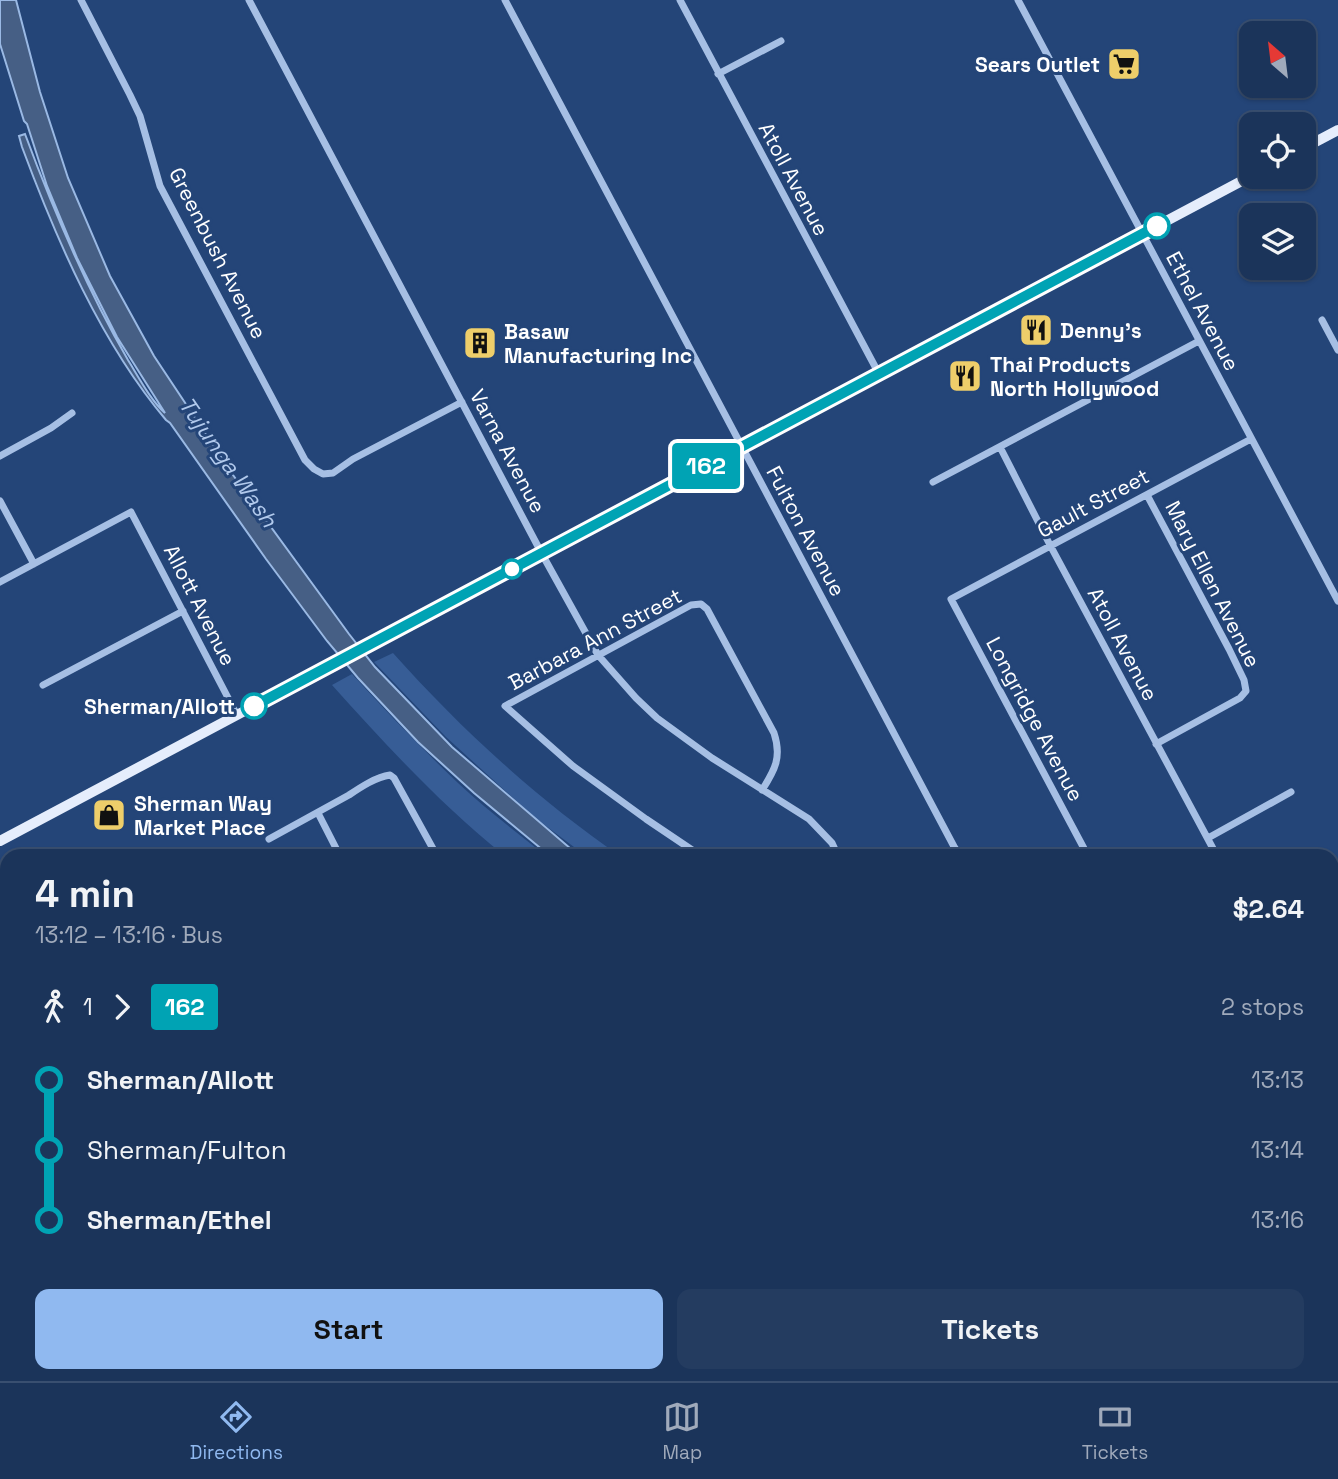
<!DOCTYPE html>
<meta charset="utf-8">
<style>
body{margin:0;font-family:"Space Grotesk",sans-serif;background:#243c60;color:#f1f3f6;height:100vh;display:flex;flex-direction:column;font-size:26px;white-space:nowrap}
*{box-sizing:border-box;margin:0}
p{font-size:23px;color:#a0aabb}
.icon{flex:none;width:38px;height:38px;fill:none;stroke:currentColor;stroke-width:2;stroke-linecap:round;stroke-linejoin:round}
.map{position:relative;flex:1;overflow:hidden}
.side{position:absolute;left:0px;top:849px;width:1339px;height:534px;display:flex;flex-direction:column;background:#1b345a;border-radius:21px 21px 0 0;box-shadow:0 2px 5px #0004,0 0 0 2px #394f70}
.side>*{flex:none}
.badge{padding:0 14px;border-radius:5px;font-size:24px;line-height:46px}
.needle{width:46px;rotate:332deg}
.buttons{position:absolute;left:1239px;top:21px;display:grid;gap:14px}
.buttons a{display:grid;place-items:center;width:77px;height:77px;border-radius:14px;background:#1b345a;box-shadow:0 2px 5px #0004,0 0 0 2px #394f70;font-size:35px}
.map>.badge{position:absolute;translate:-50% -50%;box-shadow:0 0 0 4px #fff}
.legs{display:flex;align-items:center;gap:10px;height:77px;padding:0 35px;font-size:23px}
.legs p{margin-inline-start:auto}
.summary{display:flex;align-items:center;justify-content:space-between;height:119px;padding:0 35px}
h1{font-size:38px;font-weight:600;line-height:52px}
.action{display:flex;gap:14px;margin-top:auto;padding:14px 35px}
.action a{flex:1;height:80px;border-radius:14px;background:#90b9f0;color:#111;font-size:28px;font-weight:600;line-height:80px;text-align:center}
.action a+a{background:#243c60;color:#f1f3f6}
ul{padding:0 35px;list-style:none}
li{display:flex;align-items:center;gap:24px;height:70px;font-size:26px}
li i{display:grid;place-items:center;width:10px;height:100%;margin:0 9px;background:currentColor}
li i::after{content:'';width:18px;height:18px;margin:-9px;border:5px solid;border-radius:50%;background:#1b345a}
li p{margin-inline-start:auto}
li:first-child i{background:linear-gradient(#0000 50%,currentColor 0)}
li:last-child i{background:linear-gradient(currentColor 50%,#0000 0)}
.tab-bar{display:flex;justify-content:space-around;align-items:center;height:98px;border-top:2px solid #394f70;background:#1b345a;font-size:19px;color:#a0aabb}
.tab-bar a{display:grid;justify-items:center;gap:4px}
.tab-bar .active{color:#90b9f0}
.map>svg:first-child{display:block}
.green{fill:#375d96}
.water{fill:#465f85;stroke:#9ab9e4;stroke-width:2}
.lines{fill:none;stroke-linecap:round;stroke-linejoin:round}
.minor{stroke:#a6bfe4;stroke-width:7}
.major{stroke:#e5edfc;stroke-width:10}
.line-1-casing{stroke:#fff;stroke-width:16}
.line-1{stroke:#00a3b4;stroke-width:10}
.stop-1-dot{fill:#fff;stroke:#00a3b4;stroke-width:3.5}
.labels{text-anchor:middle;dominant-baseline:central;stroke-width:6;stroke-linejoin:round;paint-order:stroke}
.poi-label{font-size:21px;font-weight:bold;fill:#fff;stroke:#244578;text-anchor:start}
.street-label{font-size:21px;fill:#fff;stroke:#244578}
.stop-label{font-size:21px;font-weight:bold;fill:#fff;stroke:#244578;text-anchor:end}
.water-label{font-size:23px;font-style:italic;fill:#b1c9ec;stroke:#244578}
</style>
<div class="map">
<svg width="1338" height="1381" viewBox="0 0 1338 1381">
<rect width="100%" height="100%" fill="#244578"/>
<path class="green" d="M 393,653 C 461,729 536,798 620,856 L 586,856 L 534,817 L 446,737 L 374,662 Z
M 352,674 C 386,711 421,748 458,783 C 486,809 516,832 546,856 L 505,856 C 441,805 386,745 332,685 Z
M 1332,1313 L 1338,1317 L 1338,1381 L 1313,1381 L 1304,1376 L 1332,1376 Z"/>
<path class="water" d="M 0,0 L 16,0 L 40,92 L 68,178 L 110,276 L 154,356 L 233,475 L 349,634 L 375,667 L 452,747 L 571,849 L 581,856 L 550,856 L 474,793 L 418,742 L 358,678 L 327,641 L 266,559 L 170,423 L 166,420 C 101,343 57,241 22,147 L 19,136 L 25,134 C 54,212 86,288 128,360 C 138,376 151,401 165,413 L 117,337 L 77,258 L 47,186 L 27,124 L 24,121 L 0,44 Z"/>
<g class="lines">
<path class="minor" d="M 81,0 L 130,95 L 140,116 L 160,186 L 305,460 L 314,469 L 323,474 L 333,473 L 353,459 L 462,402
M 249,0 L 542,554 L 598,655 L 636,698 L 657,718 L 712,758 L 809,819 L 832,843 L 838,856
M 505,0 L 959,856
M 680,0 L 879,374
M 1018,0 L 1338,601
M 718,74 L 781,41
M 1322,320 L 1338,350
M 1000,447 L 1050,545 L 1217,856
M 0,456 L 51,428 L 72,413
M 933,482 L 1199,341
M 1147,495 L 1229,649 L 1244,680 L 1246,691 L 1240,698 L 1156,744
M 0,501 L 34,564
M 0,582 L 131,512 L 237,715
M 43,685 L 183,611
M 318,813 L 340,856
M 1208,838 L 1291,792
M 269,839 L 349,795 C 361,787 376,777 390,775 L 394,778 L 437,856
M 701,856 L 646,819 L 573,766 L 505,706 L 691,605 L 701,604 L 707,609 L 774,733 C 782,757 775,770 762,790
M 940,856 L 955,848
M 1088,856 L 951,599 L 1251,439
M 1332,896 L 1338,893
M 1332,1026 L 1338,1022
M 0,1100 L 7,1096
M 1332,1232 L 1338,1243
M 0,1235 L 7,1248
M 0,1356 L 7,1352
M 82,1376 L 85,1381
M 979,1376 L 982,1381
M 1107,1376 L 1110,1381
M 1237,1376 L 1240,1381
M 424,1381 L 435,1376
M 661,1381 L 671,1376"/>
<path class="major" d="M 1304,148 L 1338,130
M 0,841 L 1251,176
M 0,983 L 7,996
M 1332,1159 L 1338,1156
M 209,1376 L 212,1381
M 917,1381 L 927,1376"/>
</g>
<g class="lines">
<defs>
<path id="line-1" d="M 254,706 L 1157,226"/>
</defs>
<use href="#line-1" class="line-1-casing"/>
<use href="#line-1" class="line-1"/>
</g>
<defs>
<symbol id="supermarket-square" viewBox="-11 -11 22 22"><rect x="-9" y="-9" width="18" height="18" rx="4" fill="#eece6a" stroke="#244578"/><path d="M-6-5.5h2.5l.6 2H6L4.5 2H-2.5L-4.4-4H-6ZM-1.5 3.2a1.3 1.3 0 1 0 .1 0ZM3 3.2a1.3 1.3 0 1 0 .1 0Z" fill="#111"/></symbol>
<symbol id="restaurant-square" viewBox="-11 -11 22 22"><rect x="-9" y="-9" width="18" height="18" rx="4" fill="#eece6a" stroke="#244578"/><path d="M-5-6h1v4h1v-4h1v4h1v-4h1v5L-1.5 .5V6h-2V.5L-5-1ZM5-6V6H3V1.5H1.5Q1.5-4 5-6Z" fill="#111"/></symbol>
<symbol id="building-square" viewBox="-11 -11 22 22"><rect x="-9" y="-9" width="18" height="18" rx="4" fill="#eece6a" stroke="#244578"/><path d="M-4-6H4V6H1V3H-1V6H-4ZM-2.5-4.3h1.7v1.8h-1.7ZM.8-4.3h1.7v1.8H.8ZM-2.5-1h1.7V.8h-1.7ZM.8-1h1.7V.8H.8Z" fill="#111"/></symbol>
<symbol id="shop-square" viewBox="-11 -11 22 22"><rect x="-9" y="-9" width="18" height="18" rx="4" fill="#eece6a" stroke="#244578"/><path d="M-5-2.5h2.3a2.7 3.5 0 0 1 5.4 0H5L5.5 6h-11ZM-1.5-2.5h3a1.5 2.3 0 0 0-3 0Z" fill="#111"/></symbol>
</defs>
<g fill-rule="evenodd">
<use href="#supermarket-square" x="1105" y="45" width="38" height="38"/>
<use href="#restaurant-square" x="1017" y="311" width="38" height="38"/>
<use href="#building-square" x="461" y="324" width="38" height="38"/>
<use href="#restaurant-square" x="946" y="357" width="38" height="38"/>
<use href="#shop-square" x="90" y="796" width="38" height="38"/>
</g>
<g class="stop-1-dot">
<circle cx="1157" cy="226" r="12"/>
<circle cx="512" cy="569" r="9"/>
<circle cx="254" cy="706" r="12"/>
</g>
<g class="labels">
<g class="poi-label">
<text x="1100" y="64" text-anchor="end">Sears Outlet</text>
<text x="1060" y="330">Denny's</text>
<text x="504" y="331">Basaw<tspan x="504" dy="24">Manufacturing Inc</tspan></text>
<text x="990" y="364">Thai Products<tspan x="990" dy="24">North Hollywood</tspan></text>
<text x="134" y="803">Sherman Way<tspan x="134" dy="24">Market Place</tspan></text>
</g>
<g class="street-label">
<text transform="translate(794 179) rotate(62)">Atoll Avenue</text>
<text transform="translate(218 253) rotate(63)">Greenbush Avenue</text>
<text transform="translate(1203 311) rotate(62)">Ethel Avenue</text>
<text transform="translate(508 451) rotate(62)">Varna Avenue</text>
<text transform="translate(1093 503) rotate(-28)">Gault Street</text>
<text transform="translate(806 531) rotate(62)">Fulton Avenue</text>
<text transform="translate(1213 584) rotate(63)">Mary Ellen Avenue</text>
<text transform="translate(200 605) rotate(63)">Allott Avenue</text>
<text transform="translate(595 639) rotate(-28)">Barbara Ann Street</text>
<text transform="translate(1123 644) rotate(62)">Atoll Avenue</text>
<text transform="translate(1035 719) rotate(62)">Longridge Avenue</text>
</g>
<g class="stop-label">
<text x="235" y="706">Sherman/Allott</text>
</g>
<g class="water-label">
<text transform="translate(228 462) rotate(55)">Tujunga Wash</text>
</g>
</g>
</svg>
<div class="buttons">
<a><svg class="needle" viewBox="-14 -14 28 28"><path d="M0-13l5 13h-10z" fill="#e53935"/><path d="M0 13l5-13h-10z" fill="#a0aabb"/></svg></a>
<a><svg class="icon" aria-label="locate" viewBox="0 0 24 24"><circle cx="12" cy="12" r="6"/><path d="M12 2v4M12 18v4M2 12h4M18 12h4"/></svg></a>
<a><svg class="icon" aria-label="layers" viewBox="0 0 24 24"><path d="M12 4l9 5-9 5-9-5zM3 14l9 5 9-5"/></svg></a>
</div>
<b class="badge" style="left:706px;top:466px;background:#00a3b4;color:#fff">162</b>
<section class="side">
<div class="summary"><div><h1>4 min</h1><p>13:12 – 13:16 · Bus</p></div><b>$2.64</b></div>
<div class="legs"><svg class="icon" aria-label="walk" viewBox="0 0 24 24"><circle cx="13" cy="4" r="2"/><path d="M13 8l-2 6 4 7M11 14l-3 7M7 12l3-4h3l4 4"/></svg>1<svg class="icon" aria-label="forward" viewBox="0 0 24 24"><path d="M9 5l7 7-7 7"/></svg><b class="badge" style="background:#00a3b4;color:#fff">162</b><p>2 stops</p></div>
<ul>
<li><i style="color:#00a3b4"></i><b>Sherman/Allott</b><p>13:13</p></li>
<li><i style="color:#00a3b4"></i><span>Sherman/Fulton</span><p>13:14</p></li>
<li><i style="color:#00a3b4"></i><b>Sherman/Ethel</b><p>13:16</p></li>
</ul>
<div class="action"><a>Start</a><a>Tickets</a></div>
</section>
</div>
<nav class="tab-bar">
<a class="active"><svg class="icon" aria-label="directions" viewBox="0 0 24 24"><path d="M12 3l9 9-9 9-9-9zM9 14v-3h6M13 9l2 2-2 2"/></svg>Directions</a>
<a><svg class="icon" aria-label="map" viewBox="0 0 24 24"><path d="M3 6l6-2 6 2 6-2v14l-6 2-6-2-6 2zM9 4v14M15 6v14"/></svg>Map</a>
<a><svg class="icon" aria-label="tickets" viewBox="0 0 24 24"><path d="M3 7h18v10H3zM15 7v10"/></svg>Tickets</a>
</nav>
